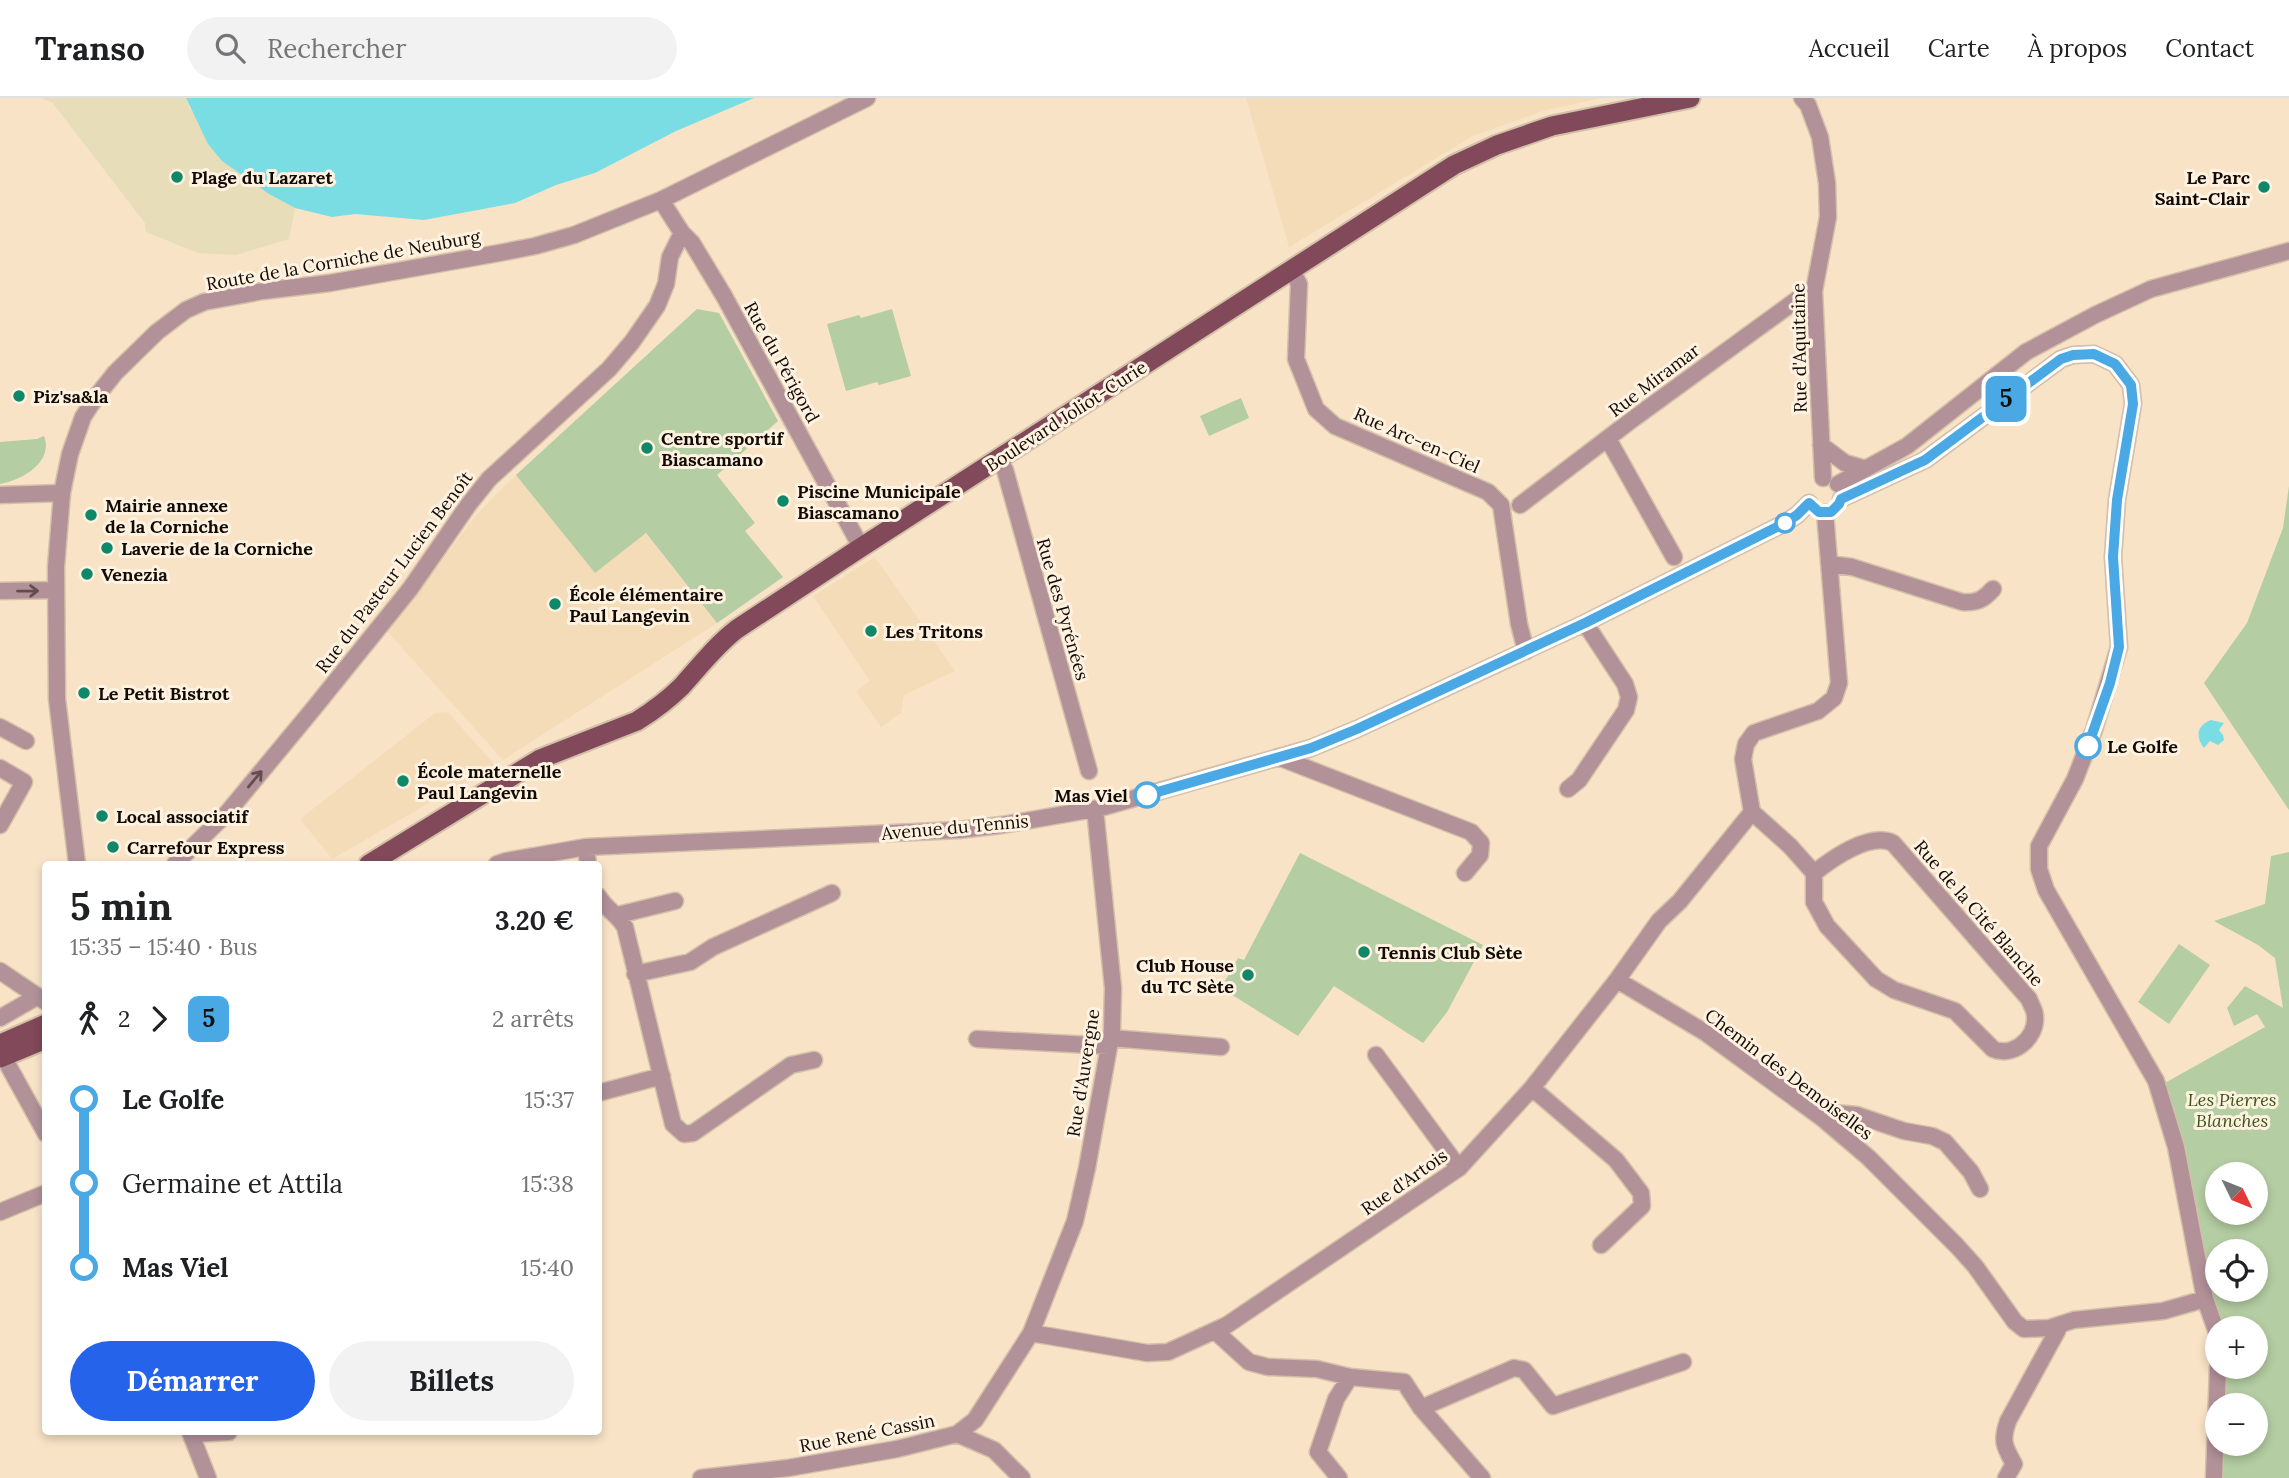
<!DOCTYPE html>
<html lang="fr">
<meta charset="utf-8">
<style>
body{margin:0;font-family:Lora,serif;background:#f2f2f2;color:#202124;height:100vh;display:flex;flex-direction:column;font-size:26px;white-space:nowrap}
*{box-sizing:border-box;margin:0}
p{font-size:23px;color:#757577}
.icon{flex:none;width:38px;height:38px;fill:none;stroke:currentColor;stroke-width:2;stroke-linecap:round;stroke-linejoin:round}
.map{position:relative;flex:1;overflow:hidden}
.panel{position:absolute;left:42px;top:763px;width:560px;height:574px;display:flex;flex-direction:column;background:#fff;border-radius:7px;box-shadow:0 4px 10px #0003}
.panel>*{flex:none}
.badge{padding:0 14px;border-radius:10px;font-size:24px;line-height:46px}
.needle{width:46px;rotate:133deg}
.tools{position:absolute;left:2205px;top:1064px;display:grid;gap:14px}
.tools a{display:grid;place-items:center;width:63px;height:63px;border-radius:50%;background:#fff;box-shadow:0 4px 10px #0003;font-size:35px}
.map>.badge{position:absolute;translate:-50% -50%;box-shadow:0 0 0 4px #fff}
.legs{display:flex;align-items:center;gap:10px;height:77px;padding:0 28px;font-size:23px}
.legs p{margin-inline-start:auto}
.head{display:flex;align-items:center;justify-content:space-between;height:119px;padding:0 28px}
h1{font-size:38px;font-weight:700;line-height:52px}
.primary-button{display:flex;gap:14px;margin-top:auto;padding:14px 28px}
.primary-button a{flex:1;height:80px;border-radius:42px;background:#2563eb;color:#fff;font-size:28px;font-weight:700;line-height:80px;text-align:center}
.primary-button a+a{background:#f2f2f2;color:#202124}
ul{padding:0 28px;list-style:none}
li{display:flex;align-items:center;gap:24px;height:84px;font-size:26px}
li i{display:grid;place-items:center;width:10px;height:100%;margin:0 9px;background:currentColor}
li i::after{content:'';width:18px;height:18px;margin:-9px;border:5px solid;border-radius:50%;background:#fff}
li p{margin-inline-start:auto}
li:first-child i{background:linear-gradient(#0000 50%,currentColor 0)}
li:last-child i{background:linear-gradient(currentColor 50%,#0000 0)}
header{display:flex;align-items:center;gap:42px;box-sizing:border-box;height:98px;padding:0 35px;background:#fff;border-bottom:2px solid #e0e0e0}
header strong{font-size:33px}
nav{display:flex;gap:38px;margin-inline-start:auto;font-size:24px}
.search{width:490px;height:63px;background:#f2f2f2;display:flex;align-items:center;gap:18px;box-sizing:border-box;padding:0 24px;border-radius:38px;color:#757577;font-size:26px}
.map>svg:first-child{display:block}
.built{fill:#f5dcb8}
.green{fill:#b4cda2;fill-rule:evenodd}
.sand{fill:#e7ddb8}
.water{fill:#7adde3}
.lines{fill:none;stroke-linecap:round;stroke-linejoin:round}
.minor-casing{stroke:#d3c0a8;stroke-width:19}
.major-casing{stroke:#d3c0a8;stroke-width:23}
.minor{stroke:#b29199;stroke-width:16}
.major{stroke:#814959;stroke-width:19}
.oneway{stroke:#624e4e}
.line-1-casing{stroke:#fff;stroke-width:16}
.line-1{stroke:#4aa9e4;stroke-width:10}
.poi-dot{fill:#0e8869;stroke:#fff2e1;stroke-width:2.5}
.stop-1-dot{fill:#fff;stroke:#4aa9e4;stroke-width:3.5}
.labels{text-anchor:middle;dominant-baseline:central;stroke-width:6;stroke-linejoin:round;paint-order:stroke}
.poi-label{font-size:18px;font-weight:bold;fill:#120b03;stroke:#fff2e1;text-anchor:start}
.street-label{font-size:18px;fill:#120b03;stroke:#fff2e1}
.stop-label{font-size:18px;font-weight:bold;fill:#120b03;stroke:#fff2e1;text-anchor:start}
.park-label{font-size:18px;font-style:italic;fill:#385717;stroke:#fff2e1}
</style>
<header>
<strong>Transo</strong>
<div class="search"><svg class="icon" aria-label="search" viewBox="0 0 24 24"><circle cx="10" cy="10" r="6"/><path d="M15 15l6 6"/></svg>Rechercher</div>
<nav><a>Accueil</a><a>Carte</a><a>À propos</a><a>Contact</a></nav>
</header>
<div class="map">
<svg width="2289" height="1380" viewBox="0 0 2289 1380">
<rect width="100%" height="100%" fill="#f8e3c7"/>
<path class="built" d="M 1246,0 L 1602,0 L 1546,12 L 1473,38 L 1289,149 Z
M 516,377 L 595,475 L 645,435 L 717,525 L 503,662 L 386,532 L 424,488 L 430,478 L 476,417 Z
M 875,459 L 955,573 L 904,597 L 901,615 L 881,629 L 856,593 L 870,583 L 813,498 Z
M 448,614 L 495,667 L 332,761 L 300,721 L 435,615 Z"/>
<path class="green" d="M 697,211 L 719,215 L 778,323 L 717,377 L 755,425 L 745,433 L 783,479 L 717,525 L 646,435 L 595,475 L 516,377 Z
M 892,211 L 911,278 L 879,287 L 877,284 L 846,293 L 827,226 L 859,217 L 861,220 Z
M 1241,300 L 1249,320 L 1209,338 L 1200,318 Z
M 44,338 C 54,364 22,382 0,386 L 0,344 L 37,341 Z
M 2289,388 L 2289,712 L 2204,585 L 2247,525 L 2283,430 Z
M 2289,754 L 2289,1380 L 2219,1380 L 2221,1346 L 2256,1346 L 2256,1307 L 2223,1307 L 2225,1269 L 2256,1269 L 2256,1230 L 2218,1230 L 2211,1208 L 2187,1066 L 2163,986 L 2265,929 L 2257,916 L 2234,928 L 2227,910 L 2245,888 L 2283,910 L 2275,860 L 2258,847 L 2214,823 L 2265,806 L 2271,758 ZM 2217,1076 L 2256,1076 L 2256,1115 L 2217,1115 ZM 2217,1153 L 2256,1153 L 2256,1192 L 2217,1192 Z
M 1300,755 L 1483,847 L 1447,914 L 1423,945 L 1334,888 L 1298,938 L 1221,890 L 1238,860 L 1244,862 Z
M 2179,846 L 2210,867 L 2169,926 L 2138,904 Z"/>
<path class="sand" d="M 40,0 L 186,0 L 190,11 L 269,96 L 295,110 L 289,141 L 236,157 L 198,155 L 146,134 L 145,125 L 52,4 Z"/>
<path class="water" d="M 186,0 L 754,0 L 676,33 L 595,75 L 556,87 L 515,105 L 424,122 L 355,116 L 332,119 L 295,110 L 269,96 L 222,63 L 208,46 Z
M 2211,622 L 2224,625 L 2219,632 L 2223,637 L 2224,642 L 2218,647 L 2210,643 L 2204,650 C 2195,639 2197,627 2211,622 Z"/>
<g class="lines">
<defs>
<path id="minor" d="M 1802,0 L 1808,7 L 1820,39 L 1827,85 L 1828,119 L 1814,193 L 1823,380
M 661,102 L 682,135 L 692,145 L 724,198 L 861,449
M 1291,171 L 1299,186 L 1296,261 L 1316,311 L 1335,328 L 1488,394 L 1501,407 L 1519,526 L 1526,553
M 1608,341 L 1674,459
M 1821,347 L 1845,365 L 1866,371
M 999,361 L 1005,372 L 1089,673
M 1838,386 L 1907,348 L 2026,254 L 2095,217 L 2151,191 L 2289,153
M 0,397 L 62,395
M 1841,401 L 1925,362 L 2061,261 L 2073,257 L 2094,256 L 2115,266 L 2131,287 L 2133,306 L 2117,402 L 2113,459 L 2119,549 L 2094,632 L 2075,681 L 2039,748 L 2039,771 L 2046,792 L 2156,983 L 2176,1049 L 2205,1201 L 2217,1235 L 2217,1249
M 1520,407 L 1633,321 L 1806,195 L 1814,193
M 1829,466 L 1852,469 L 1962,504 C 1977,505 1983,502 1993,491
M 0,493 L 56,492
M 0,629 L 26,643
M 1278,659 L 1471,734 L 1481,745 L 1480,757 L 1465,775
M 0,670 L 24,684 L 0,727
M 1568,691 L 1579,682 L 1626,612 L 1629,599 L 1625,586 L 1585,525
M 1752,714 L 1790,748 L 1814,775 L 1814,804 L 1827,828 L 1876,881 L 1894,892 L 1955,913 L 1993,951 C 2013,960 2037,940 2035,918 C 2035,912 2031,907 2029,901 L 1893,745 C 1870,734 1833,760 1814,775
M 1752,714 L 1743,661 L 1746,646 L 1754,635 L 1818,613 L 1834,600 L 1839,585 L 1825,415
M 586,749 L 588,766
M 77,766 L 57,601 L 56,469 L 62,395 L 70,356 L 83,319 L 96,299 L 115,275 L 157,234 L 186,212 L 204,204 L 263,193 L 330,185 L 499,155 L 535,148 L 574,137 L 661,102 L 867,0
M 175,766 L 227,715 L 314,610 L 410,491 L 469,406 L 489,381 L 609,271 L 632,244 L 657,208 L 666,186 L 670,159 L 682,135
M 497,766 L 506,763 L 586,749 L 959,732 L 1002,727 L 1100,710 L 1311,650 L 1357,631 L 1585,525 L 1783,426 L 1797,417 L 1809,405
M 598,798 C 606,811 618,817 625,829 L 673,1026 L 684,1036 L 693,1035 L 791,967 L 814,962
M 618,817 L 675,803
M 0,873 L 46,904
M 635,876 L 690,864 L 713,849 L 832,795
M 1617,882 L 1706,935 L 1822,1020 L 1869,1060 L 1957,1148 L 1975,1168 L 2015,1224 L 2024,1231 L 2049,1230 L 2074,1222 L 2163,1213 L 2205,1201
M 0,920 L 33,901
M 1111,940 L 1221,949
M 977,941 L 1109,948
M 1376,957 L 1459,1070
M 9,969 L 46,1036
M 1532,990 L 1616,1062 L 1641,1095 L 1642,1108 L 1601,1147
M 598,995 L 662,978
M 1822,1020 L 1834,1015 L 1857,1017 L 1904,1033 L 1932,1038 L 1945,1044 L 1971,1074 L 1980,1091
M 0,1114 L 46,1095
M 1215,1233 L 1249,1264 L 1268,1269 L 1317,1271 L 1350,1279 L 1404,1284 L 1421,1310 L 1482,1380
M 1031,1235 L 1147,1255 L 1168,1254 L 1227,1227 L 1459,1070 L 1532,990 L 1617,882 L 1659,823 L 1680,803 L 1752,714
M 1421,1310 L 1514,1270 L 1524,1272 L 1553,1308 L 1683,1264
M 190,1334 L 208,1380
M 192,1336 L 229,1334
M 957,1336 L 994,1352 L 1022,1380
M 701,1380 L 788,1370 L 897,1351 L 957,1336 L 975,1322 L 1031,1235 L 1075,1123 L 1087,1070 L 1112,932 L 1113,890 L 1095,711
M 1339,1380 L 1318,1354 L 1336,1301 L 1350,1279
M 2006,1380 L 2014,1366 C 2004,1348 2001,1343 2008,1323 L 2061,1226
M 2214,1380 L 2218,1269"/>
<path id="major" d="M 369,766 L 540,661 L 637,623 C 653,613 668,602 682,588 C 700,568 716,547 737,531 L 857,452 L 1454,67 L 1497,47 L 1552,28 L 1690,0
M 0,946 L 46,926
M 0,960 L 46,941"/>
</defs>
<use href="#minor" class="minor-casing"/>
<use href="#major" class="major-casing"/>
<use href="#minor" class="minor"/>
<use href="#major" class="major"/>
</g>
<defs><path id="oneway-shaft" d="M-6 0H5M1.5-3L5.5 0L1.5 3" fill="none" stroke-width="1.6" stroke-linecap="round" stroke-linejoin="round" transform="scale(1.75)"/></defs>
<g class="oneway">
<use href="#oneway-shaft" transform="translate(28 493) rotate(-1)"/>
<use href="#oneway-shaft" transform="translate(255 681) rotate(-50)"/>
</g>
<g class="lines">
<defs>
<path id="line-1" d="M 1147,697 L 1311,650 L 1357,631 L 1585,525 L 1783,426 L 1797,417 L 1809,405 L 1819,414 L 1831,414 L 1839,406 L 1841,401 L 1925,362 L 2061,261 L 2073,257 L 2094,256 L 2115,266 L 2131,287 L 2133,306 L 2117,402 L 2113,459 L 2119,549 L 2110,585 L 2088,648"/>
</defs>
<use href="#line-1" class="line-1-casing"/>
<use href="#line-1" class="line-1"/>
</g>
<g class="poi-dot">
<circle cx="177" cy="79" r="7"/>
<circle cx="2264" cy="89" r="7"/>
<circle cx="19" cy="298" r="7"/>
<circle cx="647" cy="350" r="7"/>
<circle cx="783" cy="403" r="7"/>
<circle cx="91" cy="417" r="7"/>
<circle cx="107" cy="450" r="7"/>
<circle cx="87" cy="476" r="7"/>
<circle cx="555" cy="506" r="7"/>
<circle cx="871" cy="533" r="7"/>
<circle cx="84" cy="595" r="7"/>
<circle cx="403" cy="683" r="7"/>
<circle cx="102" cy="718" r="7"/>
<circle cx="113" cy="749" r="7"/>
<circle cx="1364" cy="854" r="7"/>
<circle cx="1248" cy="877" r="7"/>
</g>
<g class="stop-1-dot">
<circle cx="1785" cy="425" r="9"/>
<circle cx="2088" cy="648" r="12"/>
<circle cx="1147" cy="697" r="12"/>
</g>
<g class="labels">
<g class="poi-label">
<text x="191" y="79">Plage du Lazaret</text>
<text x="2250" y="79" text-anchor="end">Le Parc<tspan x="2250" dy="21">Saint-Clair</tspan></text>
<text x="33" y="298">Piz'sa&amp;la</text>
<text x="661" y="340">Centre sportif<tspan x="661" dy="21">Biascamano</tspan></text>
<text x="797" y="393">Piscine Municipale<tspan x="797" dy="21">Biascamano</tspan></text>
<text x="105" y="407">Mairie annexe<tspan x="105" dy="21">de la Corniche</tspan></text>
<text x="121" y="450">Laverie de la Corniche</text>
<text x="101" y="476">Venezia</text>
<text x="569" y="496">École élémentaire<tspan x="569" dy="21">Paul Langevin</tspan></text>
<text x="885" y="533">Les Tritons</text>
<text x="98" y="595">Le Petit Bistrot</text>
<text x="417" y="673">École maternelle<tspan x="417" dy="21">Paul Langevin</tspan></text>
<text x="116" y="718">Local associatif</text>
<text x="127" y="749">Carrefour Express</text>
<text x="1378" y="854">Tennis Club Sète</text>
<text x="1234" y="867" text-anchor="end">Club House<tspan x="1234" dy="21">du TC Sète</tspan></text>
</g>
<g class="street-label">
<text transform="translate(343 162) rotate(-10)">Route de la Corniche de Neuburg</text>
<text transform="translate(1799 250) rotate(-91)">Rue d'Aquitaine</text>
<text transform="translate(782 264) rotate(61)">Rue du Périgord</text>
<text transform="translate(1654 282) rotate(-37)">Rue Miramar</text>
<text transform="translate(1066 318) rotate(-33)">Boulevard Joliot-Curie</text>
<text transform="translate(1417 342) rotate(24)">Rue Arc-en-Ciel</text>
<text transform="translate(394 474) rotate(-53)">Rue du Pasteur Lucien Benoît</text>
<text transform="translate(1063 511) rotate(74)">Rue des Pyrénées</text>
<text transform="translate(955 729) rotate(-5)">Avenue du Tennis</text>
<text transform="translate(1979 815) rotate(49)">Rue de la Cité Blanche</text>
<text transform="translate(1083 975) rotate(-81)">Rue d'Auvergne</text>
<text transform="translate(1789 976) rotate(37)">Chemin des Demoiselles</text>
<text transform="translate(1404 1084) rotate(-35)">Rue d'Artois</text>
<text transform="translate(867 1335) rotate(-11)">Rue René Cassin</text>
</g>
<g class="stop-label">
<text x="2107" y="648">Le Golfe</text>
<text x="1128" y="697" text-anchor="end">Mas Viel</text>
</g>
<g class="park-label">
<text x="2232" y="1001">Les Pierres<tspan x="2232" dy="21">Blanches</tspan></text>
</g>
</g>
</svg>
<div class="tools">
<a><svg class="needle" viewBox="-14 -14 28 28"><path d="M0-13l5 13h-10z" fill="#e53935"/><path d="M0 13l5-13h-10z" fill="#757577"/></svg></a>
<a><svg class="icon" aria-label="locate" viewBox="0 0 24 24"><circle cx="12" cy="12" r="6"/><path d="M12 2v4M12 18v4M2 12h4M18 12h4"/></svg></a>
<a>+</a>
<a>−</a>
</div>
<b class="badge" style="left:2006px;top:301px;background:#4aa9e4;color:#111">5</b>
<section class="panel">
<div class="head"><div><h1>5 min</h1><p>15:35 – 15:40 · Bus</p></div><b>3.20 €</b></div>
<div class="legs"><svg class="icon" aria-label="walk" viewBox="0 0 24 24"><circle cx="13" cy="4" r="2"/><path d="M13 8l-2 6 4 7M11 14l-3 7M7 12l3-4h3l4 4"/></svg>2<svg class="icon" aria-label="forward" viewBox="0 0 24 24"><path d="M9 5l7 7-7 7"/></svg><b class="badge" style="background:#4aa9e4;color:#111">5</b><p>2 arrêts</p></div>
<ul>
<li><i style="color:#4aa9e4"></i><b>Le Golfe</b><p>15:37</p></li>
<li><i style="color:#4aa9e4"></i><span>Germaine et Attila</span><p>15:38</p></li>
<li><i style="color:#4aa9e4"></i><b>Mas Viel</b><p>15:40</p></li>
</ul>
<div class="primary-button"><a>Démarrer</a><a>Billets</a></div>
</section>
</div>
